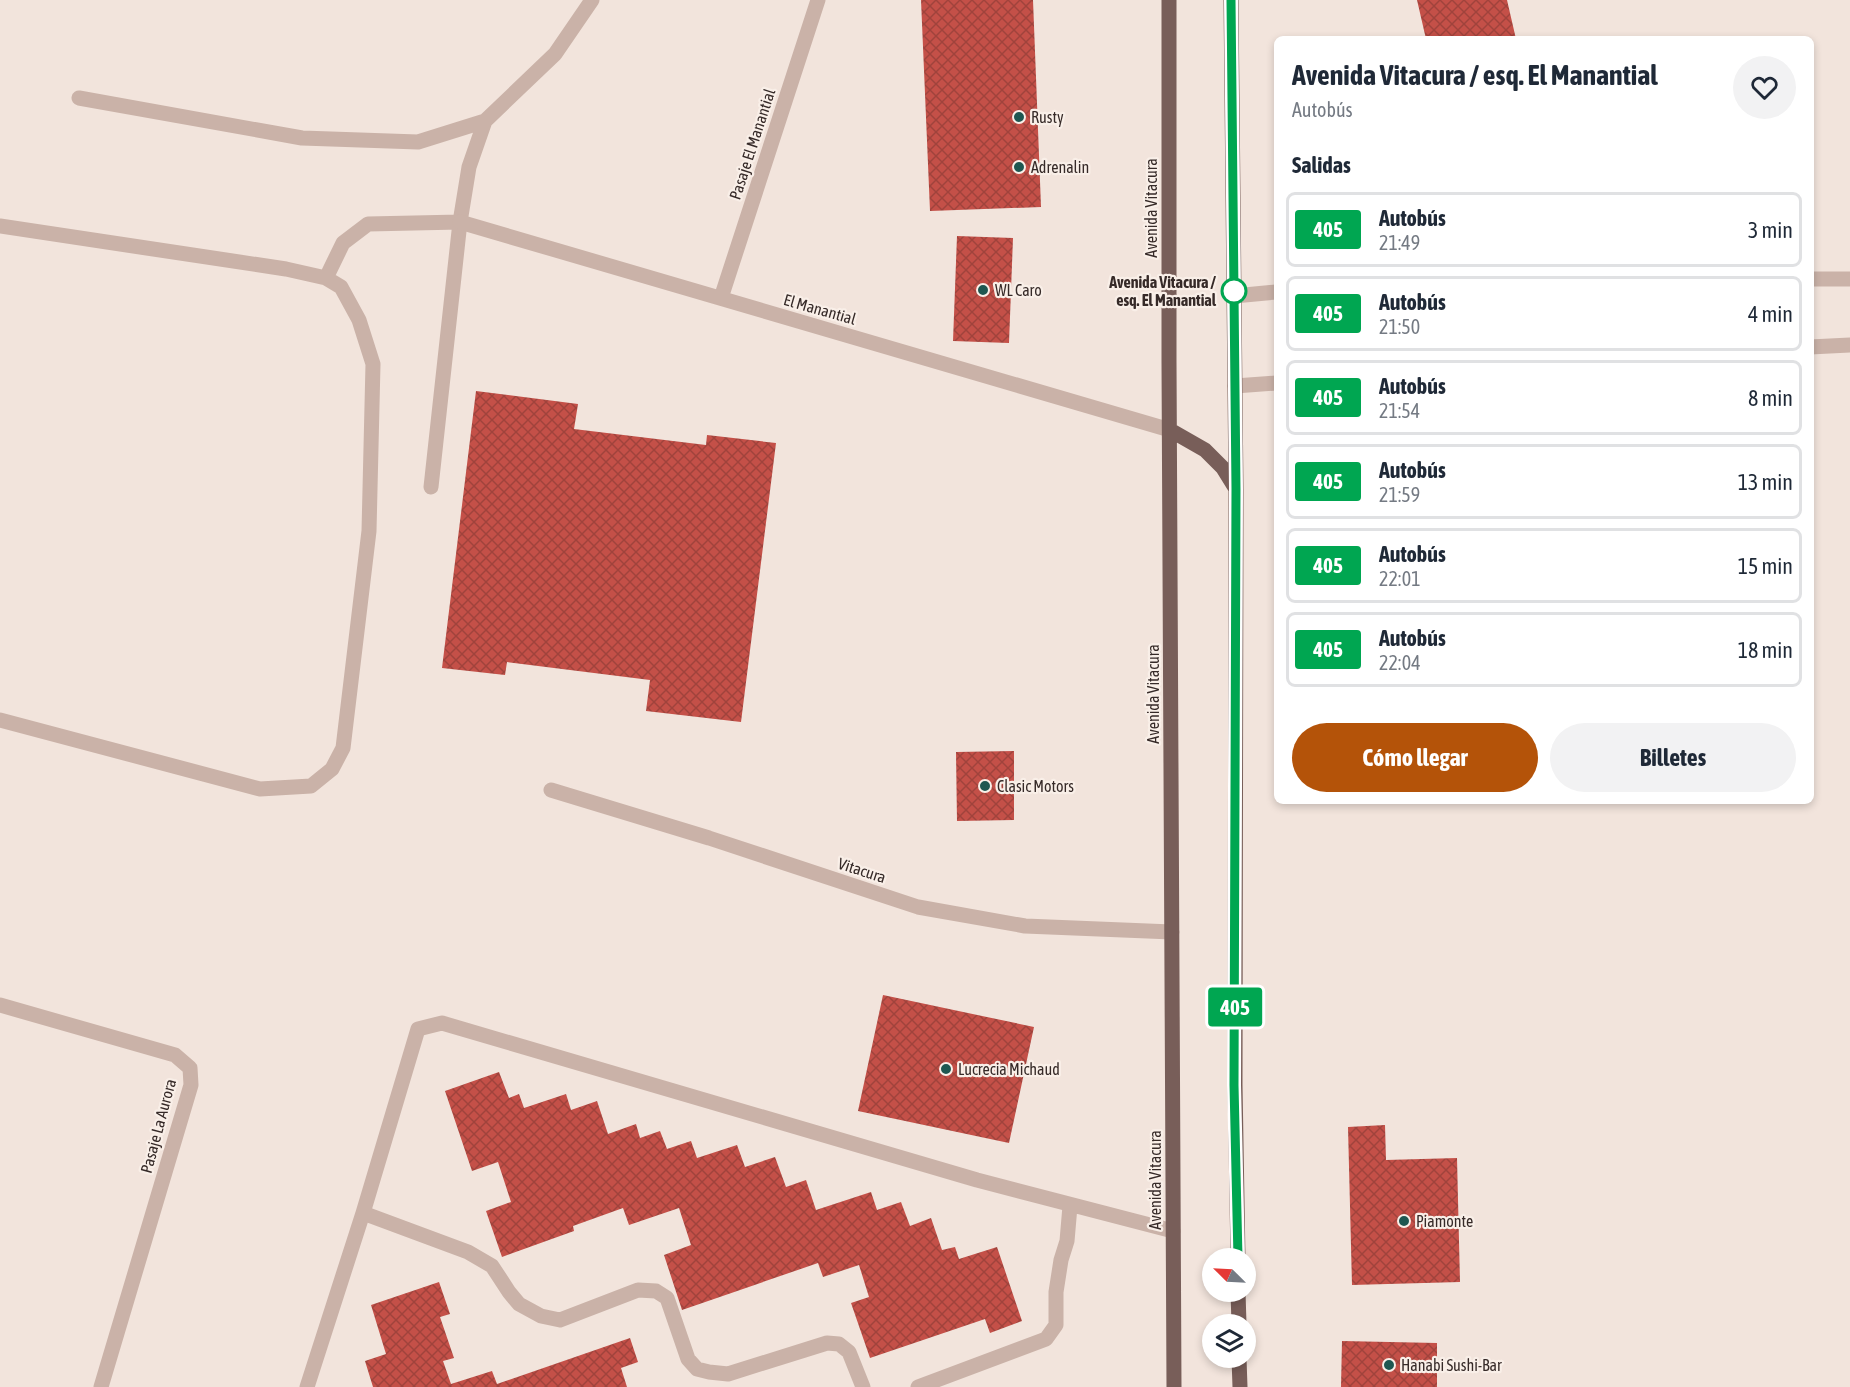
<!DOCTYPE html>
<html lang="es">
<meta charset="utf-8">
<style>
body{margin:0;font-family:"Asap Condensed",sans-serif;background:#f2f2f3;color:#1f2937;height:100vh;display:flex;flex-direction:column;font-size:22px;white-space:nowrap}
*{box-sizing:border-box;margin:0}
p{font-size:20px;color:#747a83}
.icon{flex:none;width:33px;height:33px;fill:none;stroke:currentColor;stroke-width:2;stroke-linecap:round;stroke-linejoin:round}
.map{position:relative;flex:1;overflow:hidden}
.drawer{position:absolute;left:1274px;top:36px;width:540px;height:768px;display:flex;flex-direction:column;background:#fff;border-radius:9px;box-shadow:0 3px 9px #0003}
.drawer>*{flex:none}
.badge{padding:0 12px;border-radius:4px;font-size:21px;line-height:39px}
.needle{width:39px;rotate:294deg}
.fabs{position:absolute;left:1202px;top:1248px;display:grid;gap:12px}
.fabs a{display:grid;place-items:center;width:54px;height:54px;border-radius:50%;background:#fff;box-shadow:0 3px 9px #0003;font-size:30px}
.map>.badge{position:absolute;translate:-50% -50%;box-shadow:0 0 0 3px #fff}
h2{padding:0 18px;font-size:22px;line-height:54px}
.round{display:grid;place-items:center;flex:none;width:63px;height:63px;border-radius:32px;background:#f2f2f3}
.overview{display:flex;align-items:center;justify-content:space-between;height:102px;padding:0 18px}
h1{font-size:28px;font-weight:700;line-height:45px}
.button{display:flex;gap:12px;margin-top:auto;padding:12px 18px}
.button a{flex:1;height:69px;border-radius:36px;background:#b45309;color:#fff;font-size:24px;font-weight:700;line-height:69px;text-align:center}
.button a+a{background:#f2f2f3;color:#1f2937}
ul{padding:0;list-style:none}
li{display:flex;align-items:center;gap:18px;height:75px;margin:0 12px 9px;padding:0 6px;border:3px solid #e0e1e3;border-radius:9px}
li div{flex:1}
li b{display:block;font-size:22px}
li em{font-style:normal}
li .badge{min-width:66px;font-weight:700;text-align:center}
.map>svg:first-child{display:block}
.building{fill:url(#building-cross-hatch)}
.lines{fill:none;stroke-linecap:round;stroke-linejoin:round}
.lane{stroke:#cab2a8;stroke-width:15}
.street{stroke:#cab2a8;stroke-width:15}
.primary{stroke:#785e59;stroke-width:15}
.line-casing{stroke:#fff;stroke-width:14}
.line{stroke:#00a651;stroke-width:9}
.poi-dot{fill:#1e5751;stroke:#f9efe8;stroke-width:2}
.stop-dot{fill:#fff;stroke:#00a651;stroke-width:3}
.labels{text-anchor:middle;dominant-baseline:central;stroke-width:4.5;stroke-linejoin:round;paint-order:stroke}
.poi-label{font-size:16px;fill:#362a28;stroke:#f9efe8;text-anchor:start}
.street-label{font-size:16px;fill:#362a28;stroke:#f9efe8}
.stop-label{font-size:16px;font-weight:bold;fill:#362a28;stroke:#f9efe8;text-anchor:end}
</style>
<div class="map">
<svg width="1850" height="1387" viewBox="0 0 1850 1387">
<defs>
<pattern id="building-cross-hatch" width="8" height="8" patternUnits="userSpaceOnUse" patternTransform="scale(1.5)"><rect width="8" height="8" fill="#c45048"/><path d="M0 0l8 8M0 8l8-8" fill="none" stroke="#a0433c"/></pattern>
</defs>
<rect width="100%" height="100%" fill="#f2e4dc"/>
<path class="building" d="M 921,0 L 1033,0 L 1041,207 L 930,211 Z
M 1417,0 L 1507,0 L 1516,39 L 1426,39 Z
M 957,236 L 1013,238 L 1009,343 L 953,341 Z
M 476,391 L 578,404 L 574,429 L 706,445 L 707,435 L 776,443 L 741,722 L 646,711 L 650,680 L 507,662 L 505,675 L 442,668 Z
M 1014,751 L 1014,820 L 957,821 L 956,752 Z
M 883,995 L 1034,1027 L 1009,1143 L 858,1111 Z
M 499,1072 L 509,1098 L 519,1094 L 524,1108 L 566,1094 L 571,1110 L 597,1101 L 608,1134 L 636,1124 L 640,1138 L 660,1131 L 667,1149 L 691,1141 L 697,1158 L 737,1145 L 745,1167 L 775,1157 L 786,1187 L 806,1180 L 816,1210 L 871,1192 L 877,1210 L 901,1202 L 910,1226 L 931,1218 L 942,1250 L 955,1247 L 959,1259 L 997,1247 L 1022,1321 L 990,1333 L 985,1319 L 870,1358 L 851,1303 L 869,1297 L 859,1265 L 823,1277 L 818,1263 L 682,1310 L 664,1255 L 691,1245 L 679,1208 L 629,1225 L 623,1208 L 573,1226 L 574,1231 L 502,1257 L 486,1211 L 511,1202 L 498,1162 L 472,1171 L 445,1091 Z
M 1385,1125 L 1386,1160 L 1457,1158 L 1460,1282 L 1352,1285 L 1348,1127 Z
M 439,1282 L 450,1314 L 440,1317 L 454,1358 L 443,1361 L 451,1384 L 492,1371 L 497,1384 L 630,1338 L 638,1362 L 621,1368 L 627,1387 L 373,1387 L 365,1361 L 386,1354 L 371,1305 Z
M 1342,1341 L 1437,1343 L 1437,1387 L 1341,1387 Z"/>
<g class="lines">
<path class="lane" d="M 79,98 L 302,138 L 418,142 L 485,121 L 555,54 L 592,0
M 0,226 L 286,269 L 326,278 L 341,287 L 359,320 L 373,364 L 369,531 L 343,748 L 332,769 L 311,786 L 260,789 L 0,720
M 326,278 L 343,243 L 368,224 L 460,222
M 1810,279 L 1850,279
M 1234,296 L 1276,292
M 1810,347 L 1850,345
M 1235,386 L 1276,383
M 431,487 L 460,222 L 469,167 L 485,121
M 363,1213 L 468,1252 L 492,1266 L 509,1292 L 519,1304 L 541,1316 L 560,1320 L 638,1290 L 656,1291 L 667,1298 L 688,1359 L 697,1369 L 709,1372 L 728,1374 L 827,1343 L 839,1344 L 849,1352 L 863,1387
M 307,1387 L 363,1213 L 418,1029 L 442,1023 L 977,1180 L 1173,1231
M 918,1387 L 1046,1339 L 1056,1325 L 1056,1292 L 1061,1260 L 1067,1241 L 1070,1206"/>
<path class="street" d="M 460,222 L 1170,430
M 721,298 L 818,0
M 551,790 L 709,838 L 918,907 L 1025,926 L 1172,932
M 0,1005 L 175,1055 L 190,1068 L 191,1085 L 101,1387"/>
<path class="primary" d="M 1169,0 L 1169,361 L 1174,1387
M 1231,0 L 1236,489 L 1235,1085 L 1238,1258
M 1170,430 L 1205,450 L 1223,468 L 1236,489
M 1238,1292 L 1239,1324
M 1239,1358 L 1240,1387"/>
</g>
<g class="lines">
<defs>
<path id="line" d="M 1231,0 L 1236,489 L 1234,1085 L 1238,1258"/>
</defs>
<use href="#line" class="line-casing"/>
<use href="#line" class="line"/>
</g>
<g class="poi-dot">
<circle cx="1019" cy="117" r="6"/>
<circle cx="1019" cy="167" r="6"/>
<circle cx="983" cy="290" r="6"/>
<circle cx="985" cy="786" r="6"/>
<circle cx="946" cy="1069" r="6"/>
<circle cx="1404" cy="1221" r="6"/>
<circle cx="1389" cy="1365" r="6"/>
</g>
<circle class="stop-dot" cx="1234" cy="291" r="12"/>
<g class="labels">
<g class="poi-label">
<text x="1031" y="117">Rusty</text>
<text x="1031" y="167">Adrenalin</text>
<text x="995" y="290">WL Caro</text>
<text x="997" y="786">Clasic Motors</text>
<text x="958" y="1069">Lucrecia Michaud</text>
<text x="1416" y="1221">Piamonte</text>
<text x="1401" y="1365">Hanabi Sushi-Bar</text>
</g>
<g class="street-label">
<text transform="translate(752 144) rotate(-72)">Pasaje El Manantial</text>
<text transform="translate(1151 208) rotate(-90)">Avenida Vitacura</text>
<text transform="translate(820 309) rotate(16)">El Manantial</text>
<text transform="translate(1153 694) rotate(-90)">Avenida Vitacura</text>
<text transform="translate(862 870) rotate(18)">Vitacura</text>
<text transform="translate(158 1126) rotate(-75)">Pasaje La Aurora</text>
<text transform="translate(1155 1180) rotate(-90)">Avenida Vitacura</text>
</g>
<g class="stop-label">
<text x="1216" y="282">Avenida Vitacura /<tspan x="1216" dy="18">esq. El Manantial</tspan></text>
</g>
</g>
</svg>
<div class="fabs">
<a><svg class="needle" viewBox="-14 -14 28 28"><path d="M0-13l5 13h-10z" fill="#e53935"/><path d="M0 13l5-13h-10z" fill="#747a83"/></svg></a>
<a><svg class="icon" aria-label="layers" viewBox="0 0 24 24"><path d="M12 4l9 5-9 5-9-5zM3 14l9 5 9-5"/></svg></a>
</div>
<b class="badge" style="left:1235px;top:1007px;background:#00a651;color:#fff">405</b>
<section class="drawer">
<div class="overview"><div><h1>Avenida Vitacura / esq. El Manantial</h1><p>Autobús</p></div><a class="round"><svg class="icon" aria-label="heart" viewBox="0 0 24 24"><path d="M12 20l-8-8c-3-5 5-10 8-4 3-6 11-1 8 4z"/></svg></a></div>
<h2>Salidas</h2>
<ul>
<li><span class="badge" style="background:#00a651;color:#fff">405</span><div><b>Autobús</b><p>21:49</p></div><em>3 min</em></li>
<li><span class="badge" style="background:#00a651;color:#fff">405</span><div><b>Autobús</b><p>21:50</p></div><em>4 min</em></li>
<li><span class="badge" style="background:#00a651;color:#fff">405</span><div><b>Autobús</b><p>21:54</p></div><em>8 min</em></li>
<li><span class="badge" style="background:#00a651;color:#fff">405</span><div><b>Autobús</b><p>21:59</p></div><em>13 min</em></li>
<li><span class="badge" style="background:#00a651;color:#fff">405</span><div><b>Autobús</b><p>22:01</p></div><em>15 min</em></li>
<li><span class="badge" style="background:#00a651;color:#fff">405</span><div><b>Autobús</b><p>22:04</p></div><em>18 min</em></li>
</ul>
<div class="button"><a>Cómo llegar</a><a>Billetes</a></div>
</section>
</div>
